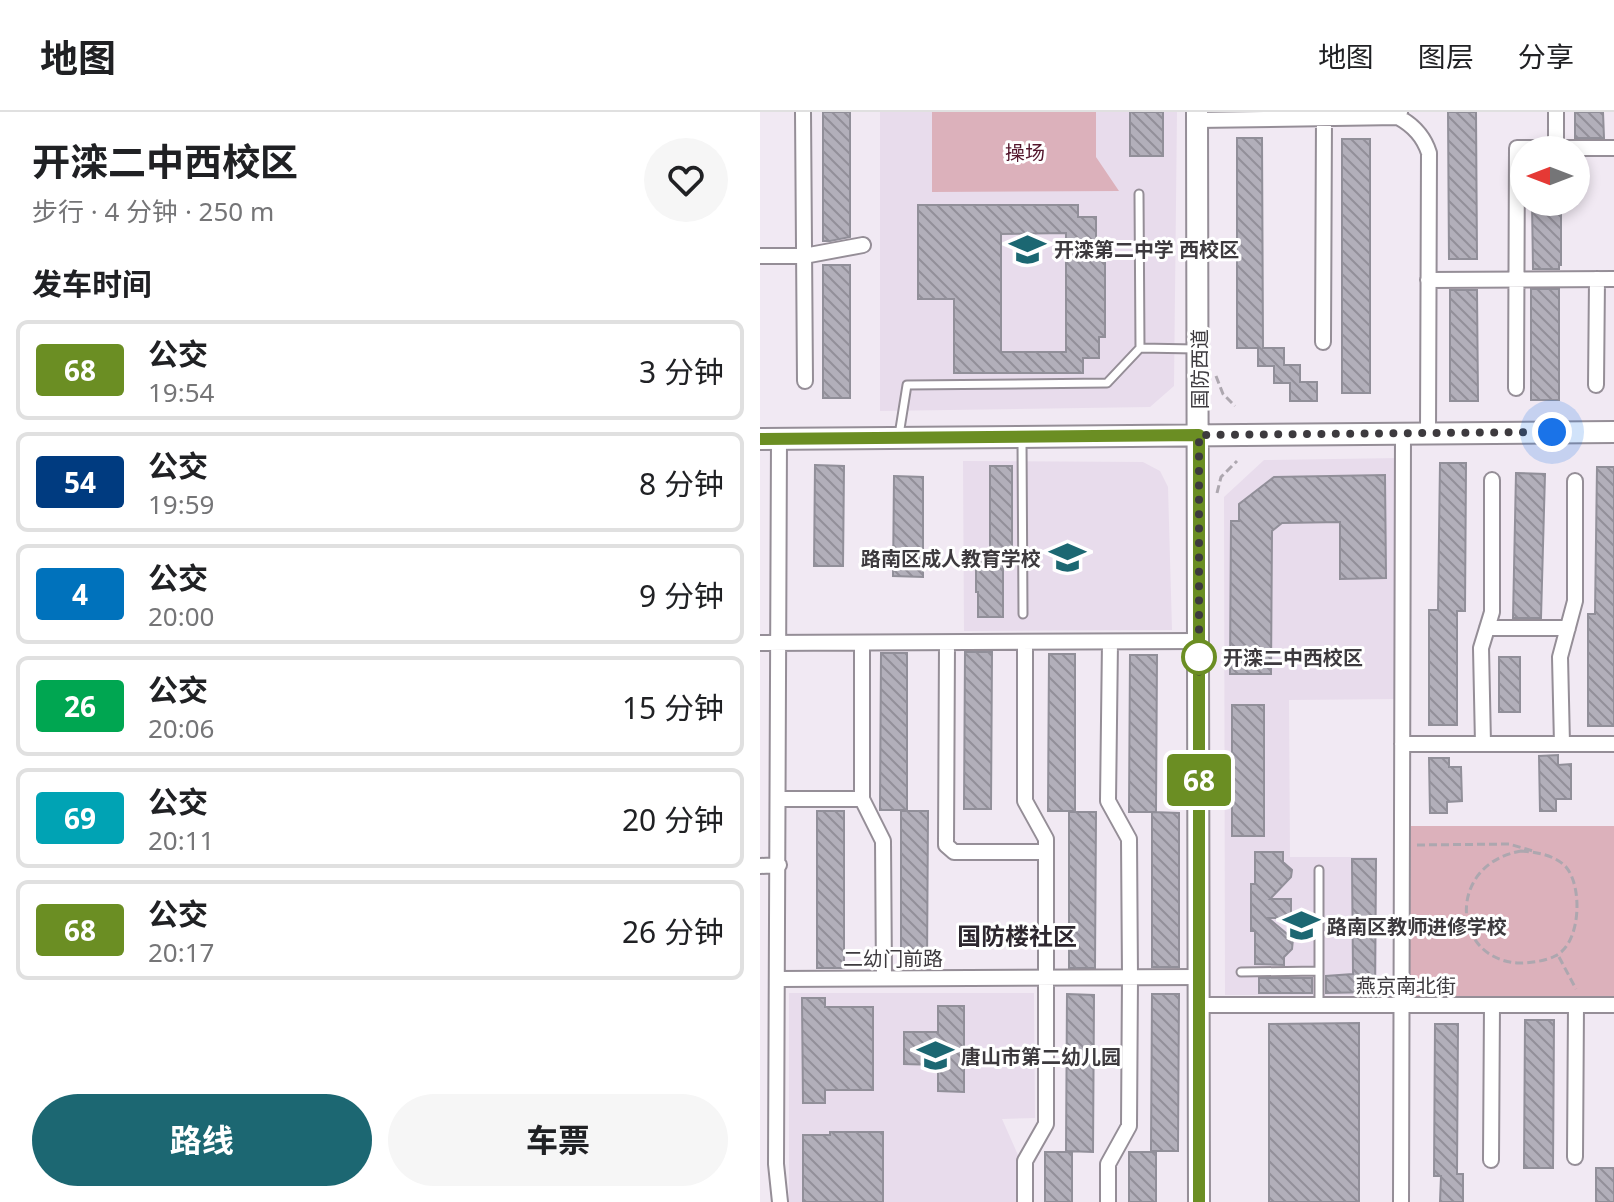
<!DOCTYPE html>
<html lang="zh">
<meta charset="utf-8">
<style>
body{margin:0;font-family:"Noto Sans","Noto Sans SC",sans-serif;background:#f6f6f6;color:#202124;height:100vh;display:flex;flex-direction:column;font-size:30px;white-space:nowrap}
*{box-sizing:border-box;margin:0}
p{font-size:26px;color:#757577}
.icon{flex:none;width:44px;height:44px;fill:none;stroke:currentColor;stroke-width:2;stroke-linecap:round;stroke-linejoin:round}
.map{position:relative;flex:1;overflow:hidden}
.drawer{display:flex;flex-direction:column;background:#fff;width:760px}
.drawer>*{flex:none}
.badge{padding:0 16px;border-radius:6px;font-size:28px;line-height:52px}
.needle{width:52px;rotate:270deg}
.buttons{position:absolute;left:750px;top:24px;display:grid;gap:16px}
.buttons a{display:grid;place-items:center;width:80px;height:80px;border-radius:50%;background:#fff;box-shadow:0 4px 12px #0003;font-size:40px}
.you{position:absolute;width:40px;height:40px;margin:-20px;border:6px solid #fff;border-radius:50%;background:#1a73e8;box-shadow:0 0 0 12px #1a73e833}
.map>.badge{position:absolute;translate:-50% -50%;box-shadow:0 0 0 4px #fff}
h2{padding:0 32px;font-size:30px;line-height:72px}
.round{display:grid;place-items:center;flex:none;width:84px;height:84px;border-radius:42px;background:#f6f6f6}
.summary{display:flex;align-items:center;justify-content:space-between;height:136px;padding:0 32px}
h1{font-size:38px;font-weight:700;line-height:60px}
.primary-button{display:flex;gap:16px;margin-top:auto;padding:16px 32px}
.primary-button a{flex:1;height:92px;border-radius:48px;background:#1c6772;color:#fff;font-size:32px;font-weight:700;line-height:92px;text-align:center}
.primary-button a+a{background:#f6f6f6;color:#202124}
ul{padding:0;list-style:none}
li{display:flex;align-items:center;gap:24px;height:100px;margin:0 16px 12px;padding:0 16px;border:4px solid #e0e0e0;border-radius:12px}
li div{flex:1}
li b{display:block;font-size:30px}
li em{font-style:normal}
li .badge{min-width:88px;font-weight:700;text-align:center}
header{display:flex;align-items:center;gap:48px;box-sizing:border-box;height:112px;padding:0 40px;background:#fff;border-bottom:2px solid #e0e0e0}
header strong{font-size:38px}
nav{display:flex;gap:44px;margin-inline-start:auto;font-size:28px}
main{display:flex;flex:1;min-height:0}
.map>svg:first-child{display:block}
.built{fill:#e8dcec}
.park{fill:#dcb1bb}
.building{fill:url(#building-back-hatch);stroke:#918f99;stroke-width:2;fill-rule:evenodd}
.lines{fill:none;stroke-linecap:round;stroke-linejoin:round}
.lane-casing{stroke:#958e97;stroke-width:11}
.street-casing{stroke:#958e97;stroke-width:18}
.secondary-casing{stroke:#958e97;stroke-width:24}
.path{stroke:#ada7af;stroke-width:3;stroke-dasharray:8 4;stroke-linecap:butt}
.lane{stroke:#fff;stroke-width:7}
.street{stroke:#fff;stroke-width:14}
.secondary{stroke:#fff;stroke-width:20}
.line-casing{stroke:#fff;stroke-width:18}
.line{stroke:#6b8e23;stroke-width:12}
.walk{stroke:#3d3a3e;stroke-width:8;stroke-dasharray:0 14.4}
.stop-dot{fill:#fff;stroke:#6b8e23;stroke-width:4}
.labels{text-anchor:middle;dominant-baseline:central;stroke-width:6;stroke-linejoin:round;paint-order:stroke}
.park-label{font-size:20px;fill:#53162c;stroke:#fff}
.poi-label{font-size:20px;font-weight:bold;fill:#3d3a3e;stroke:#fff;text-anchor:start}
.street-label{font-size:20px;fill:#3d3a3e;stroke:#fff}
.stop-label{font-size:20px;font-weight:bold;fill:#3d3a3e;stroke:#fff;text-anchor:start}
.quarter-label{font-size:24px;font-weight:bold;fill:#2d272f;stroke:#fff}
</style>
<header>
<strong>地图</strong>
<nav><a>地图</a><a>图层</a><a>分享</a></nav>
</header>
<main>
<section class="drawer">
<div class="summary"><div><h1>开滦二中西校区</h1><p>步行 · 4 分钟 · 250 m</p></div><a class="round"><svg class="icon" aria-label="heart" viewBox="0 0 24 24"><path d="M12 20l-8-8c-3-5 5-10 8-4 3-6 11-1 8 4z"/></svg></a></div>
<h2>发车时间</h2>
<ul>
<li><span class="badge" style="background:#6b8e23;color:#fff">68</span><div><b>公交</b><p>19:54</p></div><em>3 分钟</em></li>
<li><span class="badge" style="background:#003b80;color:#fff">54</span><div><b>公交</b><p>19:59</p></div><em>8 分钟</em></li>
<li><span class="badge" style="background:#0072bc;color:#fff">4</span><div><b>公交</b><p>20:00</p></div><em>9 分钟</em></li>
<li><span class="badge" style="background:#00a651;color:#fff">26</span><div><b>公交</b><p>20:06</p></div><em>15 分钟</em></li>
<li><span class="badge" style="background:#00a3b4;color:#fff">69</span><div><b>公交</b><p>20:11</p></div><em>20 分钟</em></li>
<li><span class="badge" style="background:#6b8e23;color:#fff">68</span><div><b>公交</b><p>20:17</p></div><em>26 分钟</em></li>
</ul>
<div class="primary-button"><a>路线</a><a>车票</a></div>
</section>
<div class="map">
<svg width="854" height="1090" viewBox="0 0 854 1090">
<defs>
<pattern id="building-back-hatch" width="6" height="6" patternUnits="userSpaceOnUse" patternTransform="scale(2)"><rect width="6" height="6" fill="#b2afba"/><path d="M-1 5l2 2M0 0l6 6M5-1l2 2" fill="none" stroke="#928f99"/></pattern>
</defs>
<rect width="100%" height="100%" fill="#f1e9f3"/>
<path class="built" d="M 120,0 L 417,0 L 414,274 L 390,295 L 120,299 Z
M 639,346 L 638,587 L 529,588 L 530,745 L 617,745 L 617,883 L 465,883 L 464,385 L 504,348 Z
M 203,349 L 383,350 L 400,359 L 408,375 L 412,518 L 204,519 Z
M 29,881 L 274,881 L 275,1006 L 242,1007 L 258,1043 L 258,1090 L 29,1090 Z"/>
<path class="park" d="M 172,0 L 336,0 L 336,45 L 359,79 L 172,80 Z
M 649,714 L 854,714 L 854,885 L 650,885 Z"/>
<path class="building" d="M 63,0 L 90,0 L 90,125 L 70,129 L 63,129 Z
M 370,0 L 403,0 L 403,44 L 370,44 Z
M 688,0 L 716,0 L 717,147 L 689,147 Z
M 815,0 L 843,0 L 844,26 L 815,26 Z
M 477,26 L 502,26 L 503,236 L 524,236 L 524,253 L 540,253 L 540,270 L 557,270 L 557,289 L 530,289 L 530,271 L 514,271 L 514,254 L 498,254 L 498,236 L 477,236 Z
M 582,27 L 610,27 L 610,281 L 582,281 Z
M 772,90 L 801,90 L 801,153 L 799,153 L 799,157 L 773,157 Z
M 158,93 L 318,93 L 318,105 L 336,105 L 336,128 L 345,128 L 345,225 L 339,225 L 339,246 L 323,246 L 323,261 L 194,261 L 194,187 L 158,187 ZM 306,121 L 306,240 L 241,240 L 241,122 Z
M 63,153 L 90,153 L 90,286 L 63,286 Z
M 771,177 L 799,177 L 799,288 L 771,288 Z
M 690,178 L 717,178 L 718,289 L 690,289 Z
M 680,351 L 706,351 L 705,499 L 697,499 L 697,613 L 669,613 L 669,498 L 678,498 Z
M 55,353 L 84,354 L 83,454 L 54,454 Z
M 230,354 L 252,354 L 252,451 L 243,451 L 243,505 L 218,505 L 218,480 L 216,480 L 216,450 L 230,450 Z
M 837,355 L 854,355 L 854,614 L 828,614 L 828,502 L 835,502 Z
M 756,361 L 785,362 L 781,506 L 753,506 Z
M 625,363 L 626,466 L 580,467 L 580,410 L 522,411 L 512,419 L 511,562 L 470,562 L 471,409 L 479,409 L 479,392 L 514,365 Z
M 134,364 L 163,365 L 163,465 L 133,464 Z
M 205,540 L 232,540 L 231,697 L 204,697 Z
M 121,541 L 147,541 L 147,698 L 120,698 Z
M 289,542 L 315,542 L 315,699 L 288,699 Z
M 370,543 L 397,543 L 396,700 L 369,700 Z
M 739,545 L 760,545 L 760,600 L 739,600 Z
M 472,593 L 504,593 L 504,724 L 472,724 Z
M 798,643 L 798,653 L 811,652 L 811,687 L 796,687 L 796,699 L 780,699 L 779,644 Z
M 669,646 L 689,646 L 689,655 L 701,655 L 702,689 L 687,690 L 687,701 L 670,701 Z
M 57,699 L 84,699 L 84,856 L 57,856 Z
M 141,699 L 168,699 L 167,856 L 141,856 Z
M 309,700 L 336,700 L 335,856 L 309,856 Z
M 392,700 L 419,701 L 419,855 L 392,855 Z
M 495,740 L 523,740 L 523,750 L 532,758 L 531,765 L 510,787 L 531,787 L 531,806 L 508,806 L 533,827 L 532,837 L 524,845 L 524,853 L 495,852 L 495,819 L 491,819 L 491,772 L 495,772 Z
M 592,747 L 616,747 L 615,880 L 566,881 L 566,864 L 593,862 Z
M 499,866 L 552,866 L 552,881 L 499,881 Z
M 307,882 L 334,883 L 333,1040 L 306,1039 Z
M 392,882 L 419,882 L 418,1039 L 391,1039 Z
M 42,886 L 65,886 L 65,895 L 113,895 L 113,978 L 65,978 L 65,991 L 43,991 Z
M 178,894 L 204,894 L 204,980 L 178,979 L 178,953 L 144,952 L 144,920 L 178,920 Z
M 765,908 L 794,908 L 793,1056 L 764,1056 Z
M 599,911 L 599,1090 L 509,1090 L 509,912 Z
M 675,912 L 698,912 L 697,1062 L 703,1062 L 703,1090 L 680,1090 L 681,1064 L 674,1064 Z
M 70,1020 L 123,1020 L 123,1090 L 43,1090 L 43,1023 L 70,1023 Z
M 285,1040 L 312,1040 L 312,1090 L 285,1090 Z
M 369,1040 L 396,1040 L 396,1090 L 369,1090 Z
M 836,1056 L 854,1056 L 854,1090 L 836,1090 Z"/>
<g class="lines">
<defs>
<path id="lane" d="M 380,236 L 436,237
M 139,323 L 147,273 L 347,271 L 380,236 L 379,82
M 262,328 L 263,502
M 559,758 L 559,893
M 481,860 L 559,859"/>
<path id="street" d="M 43,0 L 45,269
M 638,5 C 653,13 664,25 669,41 L 668,321
M 437,8 L 638,5 L 640,0
M 796,37 L 796,0
M 0,144 L 44,144 L 103,133
M 668,168 L 854,167
M 563,230 L 564,6
M 836,273 L 837,167
M 756,276 L 757,36 L 854,36
M 19,327 L 16,1052 L 20,1090
M 727,516 L 808,516
M 0,531 L 439,529
M 102,531 L 102,687 L 123,729 L 124,866
M 187,531 L 186,733 L 194,740 L 286,740
M 642,632 L 854,632
M 723,632 L 721,536 L 732,500 L 732,368
M 802,632 L 800,545 L 815,489 L 815,369
M 18,687 L 102,687
M 0,754 L 19,753
M 19,867 L 439,865
M 439,893 L 854,893
M 815,1045 L 816,893
M 731,1048 L 732,893
M 265,1090 L 265,1049 L 286,1012 L 286,727 L 265,689 L 265,530
M 348,1090 L 348,1052 L 369,1014 L 370,865 L 369,727 L 348,689 L 350,530
M 641,1090 L 643,322"/>
<path id="secondary" d="M 437,0 L 439,1090
M 0,327 L 854,320"/>
</defs>
<use href="#lane" class="lane-casing"/>
<use href="#street" class="street-casing"/>
<use href="#secondary" class="secondary-casing"/>
<path class="path" d="M 456,264 L 463,282 L 475,294
M 457,381 L 461,365 L 477,349
M 657,733 L 749,732 L 773,739
M 761,739 C 776,740 795,743 806,755 C 823,775 821,832 795,844 C 786,849 770,851 759,851 C 691,848 686,752 761,739 Z
M 799,845 L 816,877"/>
<use href="#lane" class="lane"/>
<use href="#street" class="street"/>
<use href="#secondary" class="secondary"/>
</g>
<g class="lines">
<defs>
<path id="line" d="M 0,327 L 439,323 L 439,1090"/>
</defs>
<use href="#line" class="line-casing"/>
<use href="#line" class="line"/>
<path class="walk" d="M 439,545 L 439,560 L 439,323 L 792,320"/>
</g>
<defs>
<symbol id="school-bare" viewBox="-9 -9 18 18"><path d="M0-5L7-2L0 1L-7-2ZM-4 1L0 2.5L4 1V4Q0 6-4 4Z" fill="#1c6772" stroke="#fff" stroke-width="2.5" paint-order="stroke"/></symbol>
<symbol id="university-bare" viewBox="-9 -9 18 18"><path d="M0-5L7-2L0 1L-7-2ZM-4 1L0 2.5L4 1V4Q0 6-4 4Z" fill="#1c6772" stroke="#fff" stroke-width="2.5" paint-order="stroke"/></symbol>
</defs>
<g fill-rule="evenodd">
<use href="#school-bare" x="242" y="112" width="51" height="51"/>
<use href="#school-bare" x="282" y="420" width="51" height="51"/>
<use href="#university-bare" x="516" y="788" width="51" height="51"/>
<use href="#school-bare" x="150" y="918" width="51" height="51"/>
</g>
<circle class="stop-dot" cx="439" cy="545" r="16"/>
<g class="labels">
<g class="park-label">
<text x="265" y="40">操场</text>
</g>
<g class="poi-label">
<text x="294" y="137">开滦第二中学 西校区</text>
<text x="281" y="446" text-anchor="end">路南区成人教育学校</text>
<text x="567" y="814">路南区教师进修学校</text>
<text x="201" y="944">唐山市第二幼儿园</text>
</g>
<g class="street-label">
<text transform="translate(439 257) rotate(-90)">国防西道</text>
<text x="133" y="846">二幼门前路</text>
<text x="646" y="873">燕京南北街</text>
</g>
<g class="stop-label">
<text x="463" y="545">开滦二中西校区</text>
</g>
<g class="quarter-label">
<text x="257" y="823">国防楼社区</text>
</g>
</g>
</svg>
<div class="buttons">
<a><svg class="needle" viewBox="-14 -14 28 28"><path d="M0-13l5 13h-10z" fill="#e53935"/><path d="M0 13l5-13h-10z" fill="#757577"/></svg></a>
</div>
<div class="you" style="left:792px;top:320px"></div>
<b class="badge" style="left:439px;top:668px;background:#6b8e23;color:#fff">68</b>
</div>
</main>
